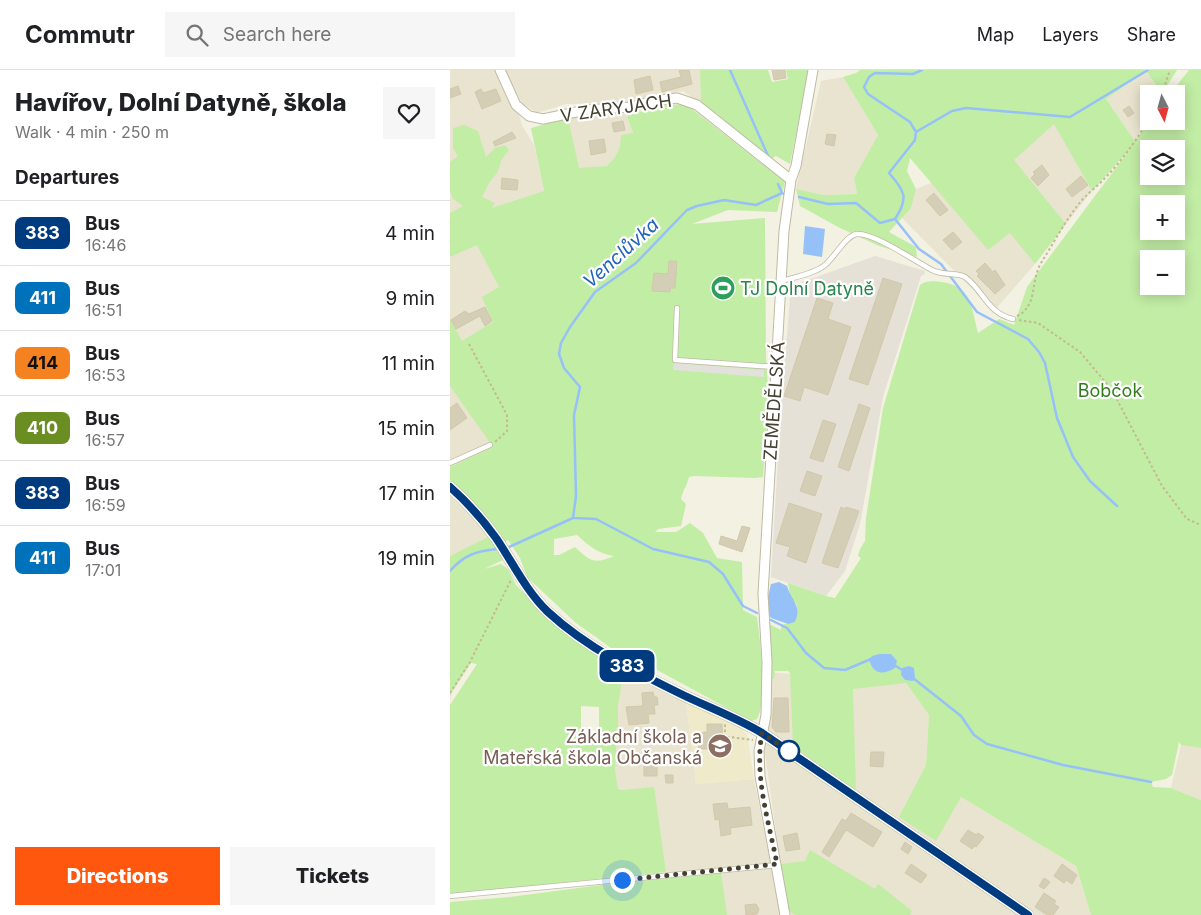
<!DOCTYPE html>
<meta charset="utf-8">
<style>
body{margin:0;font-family:Inter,sans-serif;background:#f6f6f6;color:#202124;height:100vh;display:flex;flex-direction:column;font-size:19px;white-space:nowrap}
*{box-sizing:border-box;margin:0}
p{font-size:16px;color:#757577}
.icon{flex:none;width:28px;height:28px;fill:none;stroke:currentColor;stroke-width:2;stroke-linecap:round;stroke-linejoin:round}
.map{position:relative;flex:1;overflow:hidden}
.sheet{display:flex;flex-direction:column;background:#fff;width:450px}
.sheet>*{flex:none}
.badge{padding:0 10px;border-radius:8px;font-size:18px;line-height:32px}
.needle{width:32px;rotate:174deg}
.tools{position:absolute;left:690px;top:15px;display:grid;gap:10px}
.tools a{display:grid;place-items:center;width:45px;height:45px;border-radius:0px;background:#fff;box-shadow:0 2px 12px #0003;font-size:25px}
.you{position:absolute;width:25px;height:25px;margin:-12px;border:4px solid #fff;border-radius:50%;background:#1a73e8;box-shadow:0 0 0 8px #1a73e833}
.map>.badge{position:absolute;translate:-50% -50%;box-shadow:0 0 0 2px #fff}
h2{padding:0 15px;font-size:19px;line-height:45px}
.round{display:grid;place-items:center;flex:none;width:52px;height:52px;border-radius:0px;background:#f6f6f6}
.summary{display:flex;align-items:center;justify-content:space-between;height:85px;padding:0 15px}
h1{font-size:24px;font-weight:800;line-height:38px}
.primary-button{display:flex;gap:10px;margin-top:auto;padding:10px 15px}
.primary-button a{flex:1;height:58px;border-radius:0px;background:#ff570d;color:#fff;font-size:20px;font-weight:800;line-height:58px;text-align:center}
.primary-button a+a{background:#f6f6f6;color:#202124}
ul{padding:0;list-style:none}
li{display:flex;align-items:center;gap:15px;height:65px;padding:0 15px;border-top:1px solid #e0e0e0}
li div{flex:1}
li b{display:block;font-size:19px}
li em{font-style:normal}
li .badge{min-width:55px;font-weight:700;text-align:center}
header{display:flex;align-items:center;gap:30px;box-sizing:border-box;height:70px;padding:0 25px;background:#fff;border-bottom:1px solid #e0e0e0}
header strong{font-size:24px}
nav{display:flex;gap:28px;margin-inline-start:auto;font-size:18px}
.search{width:350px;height:45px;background:#f6f6f6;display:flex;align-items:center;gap:12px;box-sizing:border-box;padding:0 18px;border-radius:0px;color:#757577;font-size:19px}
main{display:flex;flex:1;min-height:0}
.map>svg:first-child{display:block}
.residential{fill:#e8e4cf}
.industrial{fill:#e5e1d7}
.education{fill:#eeeaca}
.green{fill:#c2eda5;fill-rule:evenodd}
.parking{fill:#e3e1db}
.water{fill:#96c1f8}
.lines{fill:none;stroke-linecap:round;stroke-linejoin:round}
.stream{stroke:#96c1f8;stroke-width:2.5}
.building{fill:#d5ceb6;stroke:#d2c8a9}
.service-casing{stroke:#bfbaa4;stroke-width:6}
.minor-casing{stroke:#bfbaa4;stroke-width:11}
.tertiary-casing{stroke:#bfbaa4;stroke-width:12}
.path{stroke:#c3b993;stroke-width:2;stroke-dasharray:2.5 2.5;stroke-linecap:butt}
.service{stroke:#fff;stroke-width:4.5}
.minor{stroke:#fff;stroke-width:9}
.tertiary{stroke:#fff;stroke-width:10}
.line-casing{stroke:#fff;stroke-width:11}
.line{stroke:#003b80;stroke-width:8}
.walk{stroke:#454132;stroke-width:5;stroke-dasharray:0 9}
.stop-dot{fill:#fff;stroke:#003b80;stroke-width:2.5}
.labels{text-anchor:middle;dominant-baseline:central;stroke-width:4.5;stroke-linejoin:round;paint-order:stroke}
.street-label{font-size:18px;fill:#454132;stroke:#fff}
.leisure-label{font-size:18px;fill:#27864d;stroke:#fff;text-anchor:start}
.park-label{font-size:18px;fill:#347d1f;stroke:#fff}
.education-label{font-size:18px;fill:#785e54;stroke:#fff;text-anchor:end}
.water-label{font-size:19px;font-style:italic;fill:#2062bc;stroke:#fff}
</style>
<header>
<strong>Commutr</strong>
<div class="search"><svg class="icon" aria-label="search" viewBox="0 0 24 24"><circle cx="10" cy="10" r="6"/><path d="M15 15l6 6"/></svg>Search here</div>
<nav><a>Map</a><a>Layers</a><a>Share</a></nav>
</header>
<main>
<section class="sheet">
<div class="summary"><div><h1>Havířov, Dolní Datyně, škola</h1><p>Walk · 4 min · 250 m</p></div><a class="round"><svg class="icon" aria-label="heart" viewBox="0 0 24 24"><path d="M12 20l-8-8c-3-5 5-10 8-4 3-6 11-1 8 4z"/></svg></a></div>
<h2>Departures</h2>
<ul>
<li><span class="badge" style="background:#003b80;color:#fff">383</span><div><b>Bus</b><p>16:46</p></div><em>4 min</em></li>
<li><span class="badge" style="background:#0072bc;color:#fff">411</span><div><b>Bus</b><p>16:51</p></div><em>9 min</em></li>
<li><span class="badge" style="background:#f58220;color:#111">414</span><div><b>Bus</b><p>16:53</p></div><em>11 min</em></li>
<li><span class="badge" style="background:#6b8e23;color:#fff">410</span><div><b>Bus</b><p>16:57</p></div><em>15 min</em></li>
<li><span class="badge" style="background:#003b80;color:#fff">383</span><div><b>Bus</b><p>16:59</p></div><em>17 min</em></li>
<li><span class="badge" style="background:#0072bc;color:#fff">411</span><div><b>Bus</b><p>17:01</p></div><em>19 min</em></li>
</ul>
<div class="primary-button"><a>Directions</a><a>Tickets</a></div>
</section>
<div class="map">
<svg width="751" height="845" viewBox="0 0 751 845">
<rect width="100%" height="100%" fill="#f3f1e2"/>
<path class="residential" d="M 0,0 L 49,0 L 67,38 L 72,55 L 84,75 L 94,121 L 43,377 L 0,397 Z
M 55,0 L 250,0 L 251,34 L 233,21 L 168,33 L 116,34 L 87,43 L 72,33 Z
M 696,1 L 711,24 L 699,24 L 699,48 L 685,71 L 656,29 Z
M 393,7 L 428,65 L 404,108 L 407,124 L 374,125 L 346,119 L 371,11 Z
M 185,41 L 177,47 L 183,63 L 171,74 L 167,86 L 157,96 L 129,99 L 118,48 L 144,43 Z
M 604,53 L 642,121 L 616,154 L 563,90 Z
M 481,113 L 560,162 L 585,194 L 544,241 L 452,148 L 466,119 Z
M 0,422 L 14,434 L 41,467 L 0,630 Z
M 171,599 L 236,632 L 246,714 L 304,709 L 330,845 L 274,845 L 269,807 L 213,801 L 164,727 L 162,671 Z
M 317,602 L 456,613 L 479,645 L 476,695 L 450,747 L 511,727 L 626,796 L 641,845 L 341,845 L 328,775 L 312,663 Z
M 731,675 L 751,678 L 751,730 L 721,718 Z"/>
<path class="industrial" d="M 425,186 L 475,201 L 474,205 L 471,206 L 433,327 L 410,454 L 395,501 L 376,526 L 321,507 L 331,337 L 341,216 Z"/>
<path class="education" d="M 236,632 L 272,648 L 291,658 L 297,664 L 304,709 L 246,714 Z"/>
<path class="green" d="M 250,0 L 318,0 L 322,12 L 338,9 L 336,0 L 359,0 L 340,94 L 326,86 L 321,89 L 251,34 Z
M 410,0 L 727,0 L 712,24 L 696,1 L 656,29 L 685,71 L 700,51 L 726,51 L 726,24 L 720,24 L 739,0 L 751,0 L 751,678 L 731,675 L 729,672 L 722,705 L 716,709 L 701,712 L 703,717 L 721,718 L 751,730 L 751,845 L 641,845 L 626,796 L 511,727 L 486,771 L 449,747 L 476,695 L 479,645 L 456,613 L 403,619 L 406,722 L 364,693 L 364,691 L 343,676 L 340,603 L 338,601 L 325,601 L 324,609 L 321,609 L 317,553 L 331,560 L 331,555 L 345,552 L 347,535 L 340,526 L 338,513 L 376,526 L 385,528 L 411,488 L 408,486 L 410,479 L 415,471 L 416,448 L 433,338 L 470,215 C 477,210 483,211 492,212 C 522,216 522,240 528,263 L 549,249 L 564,255 L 577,217 L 680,79 L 642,121 L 604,54 L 564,90 L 616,154 L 585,194 L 560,163 L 538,180 L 460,88 L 457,101 L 466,119 L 461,138 L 439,162 L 466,177 L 467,187 L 429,176 L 388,157 L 350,136 L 346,119 L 374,125 L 407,124 L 404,108 L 428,65 L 393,7 L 406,3 ZM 699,79 L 726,79 L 726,106 L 699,106 ZM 699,134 L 726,134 L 726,161 L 699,161 ZM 699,189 L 726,189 L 726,216 L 699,216 Z
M 216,34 L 237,35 L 335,112 L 327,142 L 278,140 L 242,154 L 315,148 L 316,287 L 319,332 L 313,407 L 305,408 L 245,406 L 239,407 C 237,415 232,423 231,429 L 236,434 L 231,456 L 208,459 L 205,462 L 226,462 L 240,453 L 253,463 L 267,488 L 292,492 L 293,540 L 307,547 C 310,570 318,630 307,649 L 301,651 L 187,589 L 164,580 L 126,553 L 77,507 L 70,488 L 58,470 L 54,473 L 0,415 L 0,397 L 43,377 L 0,316 L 0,249 L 12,271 L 43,252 L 32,227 L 49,217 L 27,175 L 0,187 L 0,143 L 13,136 L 3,129 L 0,121 L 0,92 L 8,86 L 3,78 L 3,58 L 14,55 L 28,61 L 36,87 L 45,78 L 55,75 L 59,80 L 52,89 L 47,103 L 39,113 L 32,127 L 45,133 L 42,138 L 94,121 L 81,58 L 118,48 L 129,98 L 157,96 C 167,86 171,79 171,65 L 183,63 L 177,47 L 186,41 L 197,42 L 197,39 ZM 127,465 C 139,476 149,484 164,486 C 144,495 140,491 125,477 L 109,485 L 103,485 L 104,484 L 104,469 Z
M 38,467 L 46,474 L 53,490 L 34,499 L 51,494 L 58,499 L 66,515 L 91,541 L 159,593 L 167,594 L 171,599 L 172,610 L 168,636 L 168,669 L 166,678 L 165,701 L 168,719 L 173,720 L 204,717 L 216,802 L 0,824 L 0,635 L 27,594 L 21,593 L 0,625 L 0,486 ZM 131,636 L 149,637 L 149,670 L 131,670 Z
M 360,780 L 425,819 L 428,814 L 462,841 L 460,845 L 345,845 L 334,838 L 331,794 L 355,791 Z
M 271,803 L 277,845 L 0,845 L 0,832 L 60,827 L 151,815 Z"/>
<path class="parking" d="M 224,293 L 314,300 L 314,307 L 223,300 Z"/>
<path class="water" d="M 355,156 L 375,159 L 372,187 L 353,184 Z
M 329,512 L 337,516 C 342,532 352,535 345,552 L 338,554 L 321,548 L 319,545 L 318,527 L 321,514 Z
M 429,584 L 441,584 L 447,591 L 445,598 C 433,605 424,605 419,590 L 422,586 Z
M 459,596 L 464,598 L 465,608 L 463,611 L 455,610 L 451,605 L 452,598 Z"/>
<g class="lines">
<path class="stream" d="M 280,0 L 319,88
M 466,62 L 502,41 L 516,38 L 620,47 L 698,0
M 328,114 L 332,123
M 349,127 L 378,134 L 406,133 L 430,153 L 445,149 C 459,128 455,121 439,103 L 465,70 L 466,62 L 460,52 L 418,24 L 414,17 L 419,7 L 425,3 L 463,4 L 472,0
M 445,149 L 469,179 L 491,194 L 527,242 L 578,269 L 589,282 L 595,293 L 607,348 L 623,387 L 640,411 L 667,436
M 124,448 L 146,449 L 203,479 L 259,492 L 273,504 L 293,536 L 307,543
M 59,477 L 123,448 L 126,426 L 124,345 L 130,317 L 114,298 L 109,284 L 111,273 L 120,257 L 145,222 L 186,193 L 237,140 L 247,136 L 274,130 L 306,135 L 332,123 L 334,124
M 0,501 C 14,485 26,481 47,479
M 321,550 L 337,558 L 356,583 L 374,598 L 395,600 L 421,589
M 443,594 L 455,602
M 463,608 L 511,646 L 524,665 L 537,674 L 613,695 L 701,712"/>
</g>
<path class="building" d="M 229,0 L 239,0 L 242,14 L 212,22 L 210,12 L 231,7 Z
M 322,0 L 335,0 L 336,8 L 324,10 Z
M 200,6 L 203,20 L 186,24 L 184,10 Z
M 8,16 L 11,24 L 0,28 L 0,19 Z
M 31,19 L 33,23 L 46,19 L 51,31 L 32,39 L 25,22 Z
M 679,36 L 684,43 L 678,47 L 673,40 Z
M 173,51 L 175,60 L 164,62 L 162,53 Z
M 62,62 L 66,68 L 45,76 L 43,72 Z
M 377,64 L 386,65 L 384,76 L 375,74 Z
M 154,69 L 156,82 L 141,85 L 139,71 Z
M 592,95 L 599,105 L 588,116 L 581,108 L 585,104 L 583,102 Z
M 631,106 L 638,115 L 622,127 L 616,119 Z
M 52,108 L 68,110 L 67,120 L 51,119 Z
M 484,123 L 498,140 L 490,146 L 476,130 Z
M 503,162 L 512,172 L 502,180 L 493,170 Z
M 219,191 L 227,191 L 225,218 L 220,218 L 220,222 L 202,221 L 204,203 L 218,204 Z
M 535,193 L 543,202 L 545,200 L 555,215 L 545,224 L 527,206 L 529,204 L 526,201 Z
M 433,208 L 452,214 L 418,315 L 399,309 Z
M 367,228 L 383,233 L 378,249 L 401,257 L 378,325 L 354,317 L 350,331 L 334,326 Z
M 35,237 L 42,251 L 35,256 L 30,246 L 6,259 L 1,250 L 15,241 L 19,244 Z
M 7,333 L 17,348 L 0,360 L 0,338 Z
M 409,334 L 420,338 L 399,401 L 388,397 Z
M 373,350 L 386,354 L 373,392 L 360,388 Z
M 357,401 L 372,406 L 365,426 L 350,421 Z
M 339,433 L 372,444 L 356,493 L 337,486 L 340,477 L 326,473 Z
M 391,437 L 395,439 L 396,437 L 409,441 L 388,498 L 372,493 Z
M 292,456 L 300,458 L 292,482 L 269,474 L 271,466 L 287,471 Z
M 203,622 L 204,627 L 207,627 L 208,635 L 204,635 L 205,644 L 198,644 L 199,653 L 179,655 L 176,637 L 193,636 L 192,623 Z
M 324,628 L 338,628 L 339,662 L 326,662 L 322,657 Z
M 257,654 L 272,654 L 273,679 L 249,679 L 248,663 L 257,662 Z
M 421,682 L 434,682 L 433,697 L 420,696 Z
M 194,694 L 207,694 L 207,706 L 194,706 Z
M 215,705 L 223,705 L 223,713 L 216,713 Z
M 277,733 L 278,739 L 300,737 L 302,755 L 280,758 L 281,764 L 271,766 L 269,749 L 265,750 L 263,734 Z
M 401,743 L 432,762 L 423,777 L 396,760 L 379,787 L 372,782 L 392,749 L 396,751 Z
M 518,760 L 526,765 L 528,763 L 534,767 L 526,777 L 524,776 L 522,779 L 510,771 Z
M 347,763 L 350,779 L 336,781 L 333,766 Z
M 455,772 L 462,777 L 458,784 L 451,779 Z
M 461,794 L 477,805 L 471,813 L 455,803 Z
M 612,794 L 627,805 L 622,814 L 616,810 L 614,813 L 604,806 Z
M 594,808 L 600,812 L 594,819 L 589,816 Z
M 594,823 L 606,831 L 604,834 L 609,837 L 603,845 L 597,845 L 585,837 Z
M 306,834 L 309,839 L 307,844 L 296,845 L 295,835 Z"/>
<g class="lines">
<defs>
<path id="service" d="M 332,211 C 345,207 364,204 375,195 C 384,188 396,165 407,164 C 425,163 466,192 482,200 C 493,206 508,202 515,207 C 534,221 537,243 563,249
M 227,238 L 225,290 L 326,297
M 0,393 L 40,375
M 0,826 L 327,795"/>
<path id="minor" d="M 50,0 L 66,35 L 79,46 L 93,49 L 136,40 L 181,37 L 203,31 L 227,28 L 247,35 L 341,110
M 335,845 L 310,706 L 309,681 L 316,645 L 317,592 L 313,524 L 334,161 L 341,110 L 346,96 L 363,0"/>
<path id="tertiary" d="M 0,417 C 17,432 33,450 46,468 C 63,493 76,521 98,542 C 137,578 186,602 233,625 C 260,638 287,648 312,663 L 578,845"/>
</defs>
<use href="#service" class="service-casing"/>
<use href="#minor" class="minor-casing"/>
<use href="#tertiary" class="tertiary-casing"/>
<path class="path" d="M 712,24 L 720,0
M 567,246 C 588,236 580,212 591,193 C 603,174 614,153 628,135 C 635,125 647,117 655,108 C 672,91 686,70 699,50
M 569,250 L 588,253 L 630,282 L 662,320 L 712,416 L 737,449 L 751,455
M 19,274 L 57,345 L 57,361 L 45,372
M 0,623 L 20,592 L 61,510
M 272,666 L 303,670
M 275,667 L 275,654"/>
<use href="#service" class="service"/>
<use href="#minor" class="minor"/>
<use href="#tertiary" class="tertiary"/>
</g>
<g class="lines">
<defs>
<path id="line" d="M 0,417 C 17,432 33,450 46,468 C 63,493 76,521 98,542 C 137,578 186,602 233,625 C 260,638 287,648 312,663 L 578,845"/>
</defs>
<use href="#line" class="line-casing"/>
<use href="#line" class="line"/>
<path class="walk" d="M 172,810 L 327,794 C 319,752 304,707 312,663 L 340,682 L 339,681"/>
</g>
<defs>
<symbol id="stadium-disc" viewBox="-11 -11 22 22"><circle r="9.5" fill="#2e9e5b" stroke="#fff"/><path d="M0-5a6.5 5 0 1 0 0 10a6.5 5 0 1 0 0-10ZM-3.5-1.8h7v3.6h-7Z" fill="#fff"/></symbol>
<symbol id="school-disc" viewBox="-11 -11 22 22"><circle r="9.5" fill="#8d6e63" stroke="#fff"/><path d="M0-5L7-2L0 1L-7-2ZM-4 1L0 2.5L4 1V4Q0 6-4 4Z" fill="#fff"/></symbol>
</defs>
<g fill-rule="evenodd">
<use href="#stadium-disc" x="259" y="204" width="28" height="28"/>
<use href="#school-disc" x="256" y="662" width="28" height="28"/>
</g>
<circle class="stop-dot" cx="339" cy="681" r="10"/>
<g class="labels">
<g class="street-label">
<text transform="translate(166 38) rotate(-8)">V ZARYJACH</text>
<text transform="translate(324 331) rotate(-86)">ZEMĚDĚLSKÁ</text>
</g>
<g class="leisure-label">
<text x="290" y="218">TJ Dolní Datyně</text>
</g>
<g class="park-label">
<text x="660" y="320">Bobčok</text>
</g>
<g class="education-label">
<text x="252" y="666">Základní škola a<tspan x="252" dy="21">Mateřská škola Občanská</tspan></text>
</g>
<g class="water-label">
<text transform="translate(171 183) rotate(-42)">Venclůvka</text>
</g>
</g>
</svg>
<div class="tools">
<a><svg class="needle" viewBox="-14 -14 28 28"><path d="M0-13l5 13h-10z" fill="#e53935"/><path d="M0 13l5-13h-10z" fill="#757577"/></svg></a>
<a><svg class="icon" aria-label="layers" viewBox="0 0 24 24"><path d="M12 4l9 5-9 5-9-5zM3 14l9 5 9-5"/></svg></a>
<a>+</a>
<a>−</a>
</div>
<div class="you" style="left:172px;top:810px"></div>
<b class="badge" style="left:177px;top:596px;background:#003b80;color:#fff">383</b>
</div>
</main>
